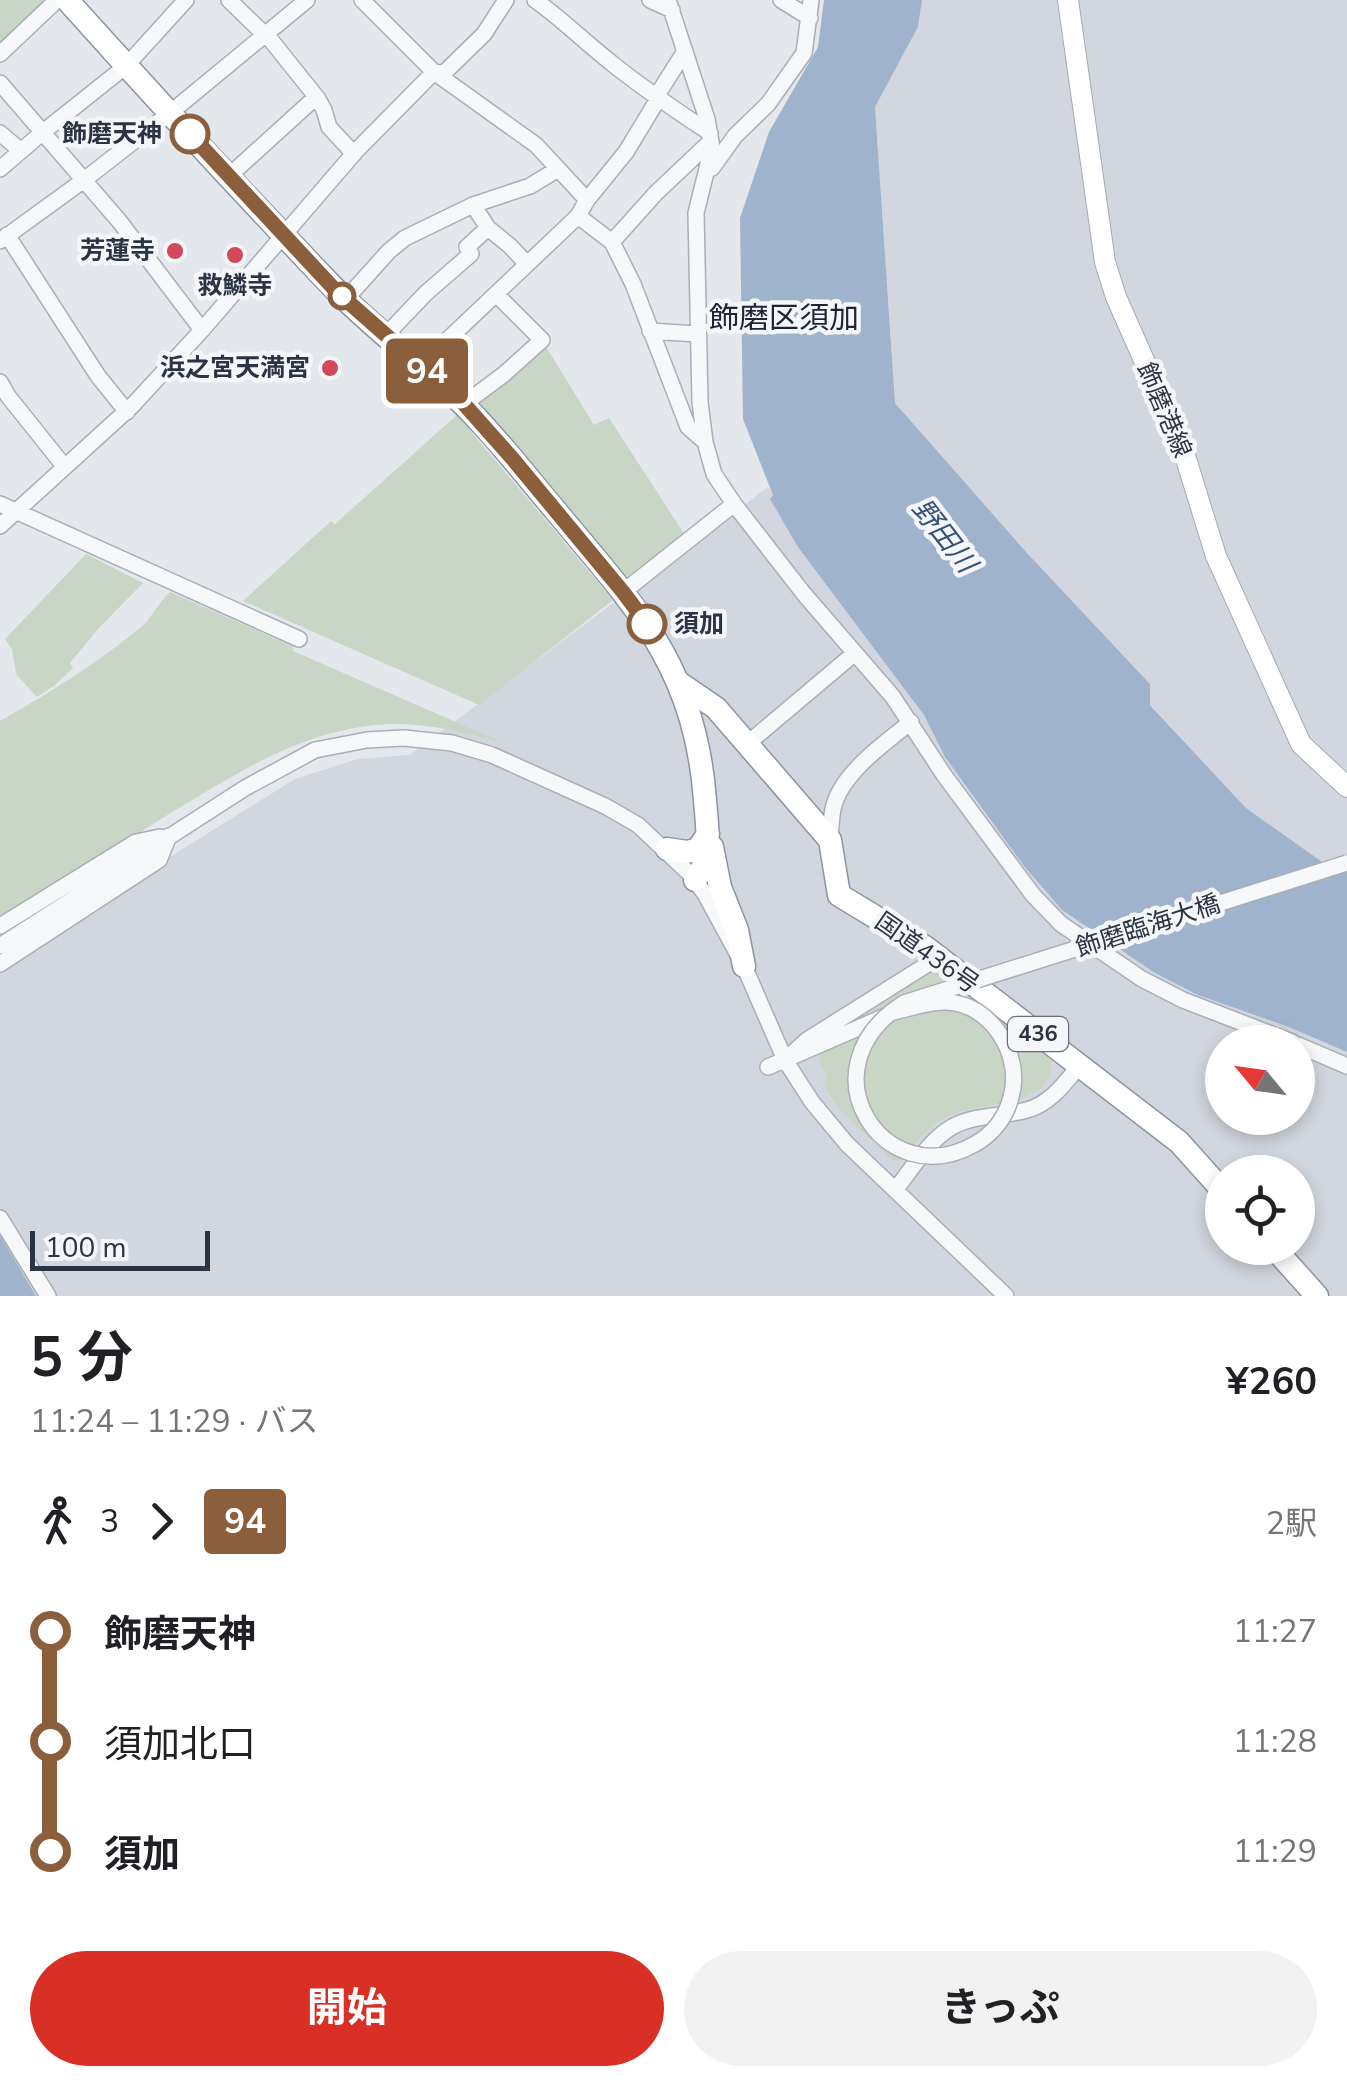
<!DOCTYPE html>
<html lang="ja">
<meta charset="utf-8">
<style>
body{margin:0;font-family:"Nunito Sans","Noto Sans JP",sans-serif;background:#f2f2f2;color:#202124;height:100vh;display:flex;flex-direction:column;font-size:38px;white-space:nowrap}
*{box-sizing:border-box;margin:0}
p{font-size:32px;color:#757577}
.icon{flex:none;width:55px;height:55px;fill:none;stroke:currentColor;stroke-width:2;stroke-linecap:round;stroke-linejoin:round}
.map{position:relative;height:1296px;overflow:hidden}
.panel{display:flex;flex-direction:column;background:#fff;flex:1}
.panel>*{flex:none}
.badge{padding:0 20px;border-radius:8px;font-size:35px;line-height:65px}
.needle{width:65px;rotate:299deg}
.fabs{position:absolute;left:1205px;top:1025px;display:grid;gap:20px}
.fabs a{display:grid;place-items:center;width:110px;height:110px;border-radius:50%;background:#fff;box-shadow:0 5px 15px #0003;font-size:50px}
.scale{position:absolute;left:30px;bottom:25px;width:180px;box-sizing:border-box;padding-left:10px;border:5px solid #2b3445;border-top:0;font-size:28px;line-height:35px;white-space:nowrap;color:#2b3445;-webkit-text-stroke:8px #f4f6f9;paint-order:stroke}
.map>.badge{position:absolute;translate:-50% -50%;box-shadow:0 0 0 5px #fff}
.legs{display:flex;align-items:center;gap:15px;height:110px;padding:0 30px;font-size:32px}
.legs p{margin-inline-start:auto}
.head{display:flex;align-items:center;justify-content:space-between;height:170px;padding:0 30px}
h1{font-size:55px;font-weight:700;line-height:75px}
.button{display:flex;gap:20px;margin-top:auto;padding:20px 30px}
.button a{flex:1;height:115px;border-radius:60px;background:#d93025;color:#fff;font-size:40px;font-weight:700;line-height:115px;text-align:center}
.button a+a{background:#f2f2f2;color:#202124}
ul{padding:0 30px;list-style:none}
li{display:flex;align-items:center;gap:35px;height:110px;font-size:38px}
li i{display:grid;place-items:center;width:15px;height:100%;margin:0 12px;background:currentColor}
li i::after{content:'';width:25px;height:25px;margin:-12px;border:8px solid;border-radius:50%;background:#fff}
li p{margin-inline-start:auto}
li:first-child i{background:linear-gradient(#0000 50%,currentColor 0)}
li:last-child i{background:linear-gradient(currentColor 50%,#0000 0)}
.map>svg:first-child{display:block}
.built{fill:#d2d6de;fill-rule:evenodd}
.green{fill:#c9d6c5}
.water{fill:#9fb4cc}
.lines{fill:none;stroke-linecap:round;stroke-linejoin:round}
.minor-casing{stroke:#a9aeb7;stroke-width:18}
.major-casing{stroke:#a3abb8;stroke-width:22}
.highway-casing{stroke:#8b94a3;stroke-width:25}
.minor{stroke:#f7f8fa;stroke-width:15}
.major{stroke:#fff;stroke-width:20}
.highway{stroke:#fff;stroke-width:22}
.minor-bridge-casing{stroke:#a9aeb7;stroke-width:18;stroke-linecap:butt}
.minor-bridge{stroke:#f7f8fa;stroke-width:15}
.line-1-casing{stroke:#fff;stroke-width:22}
.line-1{stroke:#8b5e3c;stroke-width:15}
.stop-1-dot{fill:#fff;stroke:#8b5e3c;stroke-width:5}
.poi-dot{fill:#d1495b;stroke:#f4f6f9;stroke-width:4}
.labels{text-anchor:middle;dominant-baseline:central;stroke-width:9;stroke-linejoin:round;paint-order:stroke}
.shield{fill:#f4f6f9;stroke:#676e7b;stroke-width:2.5}
.shield-label{font-size:22px;font-weight:bold;fill:#2b3445}
.stop-label{font-size:25px;font-weight:bold;fill:#2b3445;stroke:#f4f6f9;text-anchor:end}
.poi-label{font-size:25px;font-weight:bold;fill:#2b3445;stroke:#f4f6f9;text-anchor:end}
.street-label{font-size:25px;fill:#2b3445;stroke:#f4f6f9}
.water-label{font-size:28px;font-style:italic;fill:#34527a;stroke:#f4f6f9}
.quarter-label{font-size:30px;fill:#1d2536;stroke:#f4f6f9}
</style>
<div class="map">
<svg width="1347" height="1296" viewBox="0 0 1347 1296">
<rect width="100%" height="100%" fill="#e4e7ec"/>
<path class="built" d="M 922,0 L 1347,0 L 1347,858 L 1328,866 L 1246,808 L 1150,704 L 1150,684 L 1027,553 L 895,403 L 875,107 L 918,27 Z
M 768,487 L 924,715 L 945,757 L 1024,866 L 1062,910 L 1122,952 L 1347,1052 L 1347,1296 L 36,1296 L 0,1235 L 0,963 L 295,779 L 358,759 L 410,755 ZM 1222,1042 L 1298,1042 L 1298,1118 L 1222,1118 ZM 1222,1172 L 1298,1172 L 1298,1248 L 1222,1248 Z"/>
<path class="green" d="M 0,0 L 49,0 L 0,48 Z
M 545,345 L 594,425 L 609,418 L 685,535 L 627,579 L 478,401 Z
M 457,415 L 613,600 L 479,705 L 243,601 L 331,521 L 335,524 Z
M 86,554 L 143,583 L 99,628 L 70,663 L 73,668 L 55,685 L 37,697 L 16,674 L 12,649 L 5,639 Z
M 170,592 L 292,646 L 293,651 L 504,743 C 466,733 430,723 391,724 C 308,727 242,770 174,811 C 115,847 58,885 0,922 L 0,721 C 48,694 97,663 140,628 C 152,618 158,603 170,592 Z
M 930,969 L 950,974 L 1046,1050 C 1048,1055 1051,1060 1051,1065 C 1054,1106 978,1103 952,1114 C 930,1124 915,1143 899,1161 L 893,1160 C 869,1137 839,1115 824,1085 L 827,1077 L 819,1060 L 824,1034 Z"/>
<path class="water" d="M 824,0 L 922,0 L 918,27 L 875,107 L 895,403 L 1027,553 L 1150,684 L 1150,705 L 1246,808 L 1328,866 L 1347,858 L 1347,1052 L 1289,1027 L 1198,995 L 1155,973 L 1062,910 L 1024,866 L 945,757 L 924,715 L 798,547 L 770,499 L 773,495 L 743,419 L 740,218 L 769,132 L 818,47 Z
M 0,1235 L 36,1296 L 0,1296 Z"/>
<g class="lines">
<defs>
<path id="minor" d="M 229,0 L 265,35
M 362,0 L 434,72 L 536,145 L 587,200
M 535,0 C 563,20 587,44 614,65 C 645,90 677,111 710,133
M 650,0 L 672,10
M 668,0 L 707,119 L 712,148 L 696,213 L 700,402 L 705,442 L 714,474 L 734,504 L 804,594 L 893,697 L 944,775 L 1033,895 L 1061,924 L 1142,979 L 1183,1000 L 1292,1042
M 781,0 L 810,18
M 266,34 L 318,99 L 324,110 L 329,127 L 354,154
M 0,54 L 57,0
M 0,83 L 120,222 L 202,330
M 656,97 L 685,51
M 0,133 L 21,151
M 712,168 L 735,136 L 768,104 L 804,53 L 811,0
M 0,169 L 43,132 L 126,66 L 186,0
M 229,176 L 316,97
M 473,205 L 488,228 L 510,246 L 527,264
M 578,216 L 612,242 L 633,284 L 688,427 L 705,442
M 7,235 L 98,376 L 127,412
M 0,241 L 84,180 L 170,113 L 307,0
M 612,242 L 656,193 L 711,141
M 345,300 L 389,251 L 405,238 L 473,205 L 530,186 L 558,169
M 650,331 L 697,334
M 386,335 L 426,293 L 471,254 L 467,247 L 488,228
M 421,365 L 578,216 L 587,200 L 626,152 L 658,99
M 0,382 L 8,396 L 64,466
M 464,404 L 503,375 L 542,340 L 497,295
M 0,504 L 299,639
M 0,526 L 132,406 L 202,330 L 356,151 L 434,72 L 444,73 L 484,34 L 506,0
M 623,592 L 734,504
M 747,744 L 855,653
M 830,840 C 831,830 831,819 833,809 C 840,774 885,743 911,722
M 0,926 L 136,842 L 160,837
M 0,946 L 245,788 L 315,750 L 367,740 L 404,738 L 452,743 L 492,755 L 605,806 L 638,825 L 690,874 L 705,894 L 744,966 L 785,1060 L 812,1102 L 847,1144 L 1006,1296
M 0,964 L 159,860 L 169,836
M 1298,1045 L 1347,1066
M 785,1060 L 807,1040 L 939,957
M 768,1067 L 888,1015
M 895,1190 C 912,1169 929,1140 952,1127 C 975,1114 1002,1117 1027,1110 C 1050,1104 1065,1083 1079,1066
M 0,1218 L 48,1296"/>
<path id="major" d="M 1068,0 L 1105,262 L 1116,297 L 1182,446 L 1216,556 L 1301,744 L 1347,787"/>
<path id="highway" d="M 67,0 C 153,96 241,191 330,284 C 367,323 410,355 449,391 C 488,426 521,470 555,510 C 636,607 695,667 705,800 C 707,827 713,858 695,880
M 678,682 L 716,708 L 830,840 L 839,895 L 925,947 L 1179,1142 L 1222,1190
M 712,847 L 720,887 L 737,930 L 744,966
M 667,849 L 687,852 L 698,849 L 708,834
M 1274,1248 L 1317,1296"/>
</defs>
<use href="#minor" class="minor-casing"/>
<use href="#major" class="major-casing"/>
<use href="#highway" class="highway-casing"/>
<use href="#minor" class="minor"/>
<use href="#major" class="major"/>
<use href="#highway" class="highway"/>
<defs>
<path id="minor-bridge" d="M 894,1012 C 911,1008 930,1001 947,1002 C 992,1004 1023,1056 1011,1097 C 1006,1117 993,1134 975,1144 C 885,1196 800,1069 904,1003 L 1347,863"/>
</defs>
<use href="#minor-bridge" class="minor-bridge-casing"/>
<use href="#minor-bridge" class="minor-bridge"/>
</g>
<g class="lines">
<defs>
<path id="line-1" d="M 190,134 L 337,292 L 464,404 L 512,458 L 623,592 L 647,624"/>
</defs>
<use href="#line-1" class="line-1-casing"/>
<use href="#line-1" class="line-1"/>
</g>
<g class="stop-1-dot">
<circle cx="190" cy="134" r="18"/>
<circle cx="342" cy="296" r="12"/>
<circle cx="647" cy="624" r="18"/>
</g>
<g class="poi-dot">
<circle cx="175" cy="251" r="10"/>
<circle cx="235" cy="255" r="10"/>
<circle cx="330" cy="368" r="10"/>
</g>
<g class="labels">
<rect class="shield" x="1008" y="1017" width="60" height="34" rx="8"/>
<g class="shield-label">
<text x="1038" y="1034">436</text>
</g>
<g class="stop-label">
<text x="162" y="134">飾磨天神</text>
<text x="674" y="624" text-anchor="start">須加</text>
</g>
<g class="poi-label">
<text x="155" y="251">芳蓮寺</text>
<text x="235" y="286" text-anchor="middle">救鱗寺</text>
<text x="310" y="368">浜之宮天満宮</text>
</g>
<g class="street-label">
<text transform="translate(1164 410) rotate(67)">飾磨港線</text>
<text transform="translate(1148 926) rotate(-18)">飾磨臨海大橋</text>
<text transform="translate(927 953) rotate(35)">国道436号</text>
</g>
<g class="water-label">
<text transform="translate(944 536) rotate(52)">野田川</text>
</g>
<g class="quarter-label">
<text x="784" y="318">飾磨区須加</text>
</g>
</g>
</svg>
<div class="fabs">
<a><svg class="needle" viewBox="-14 -14 28 28"><path d="M0-13l5 13h-10z" fill="#e53935"/><path d="M0 13l5-13h-10z" fill="#757577"/></svg></a>
<a><svg class="icon" aria-label="locate" viewBox="0 0 24 24"><circle cx="12" cy="12" r="6"/><path d="M12 2v4M12 18v4M2 12h4M18 12h4"/></svg></a>
</div>
<div class="scale">100 m</div>
<b class="badge" style="left:427px;top:371px;background:#8b5e3c;color:#fff">94</b>
</div>
<section class="panel">
<div class="head"><div><h1>5 分</h1><p>11:24 – 11:29 · バス</p></div><b>¥260</b></div>
<div class="legs"><svg class="icon" aria-label="walk" viewBox="0 0 24 24"><circle cx="13" cy="4" r="2"/><path d="M13 8l-2 6 4 7M11 14l-3 7M7 12l3-4h3l4 4"/></svg>3<svg class="icon" aria-label="forward" viewBox="0 0 24 24"><path d="M9 5l7 7-7 7"/></svg><b class="badge" style="background:#8b5e3c;color:#fff">94</b><p>2駅</p></div>
<ul>
<li><i style="color:#8b5e3c"></i><b>飾磨天神</b><p>11:27</p></li>
<li><i style="color:#8b5e3c"></i><span>須加北口</span><p>11:28</p></li>
<li><i style="color:#8b5e3c"></i><b>須加</b><p>11:29</p></li>
</ul>
<div class="button"><a>開始</a><a>きっぷ</a></div>
</section>
